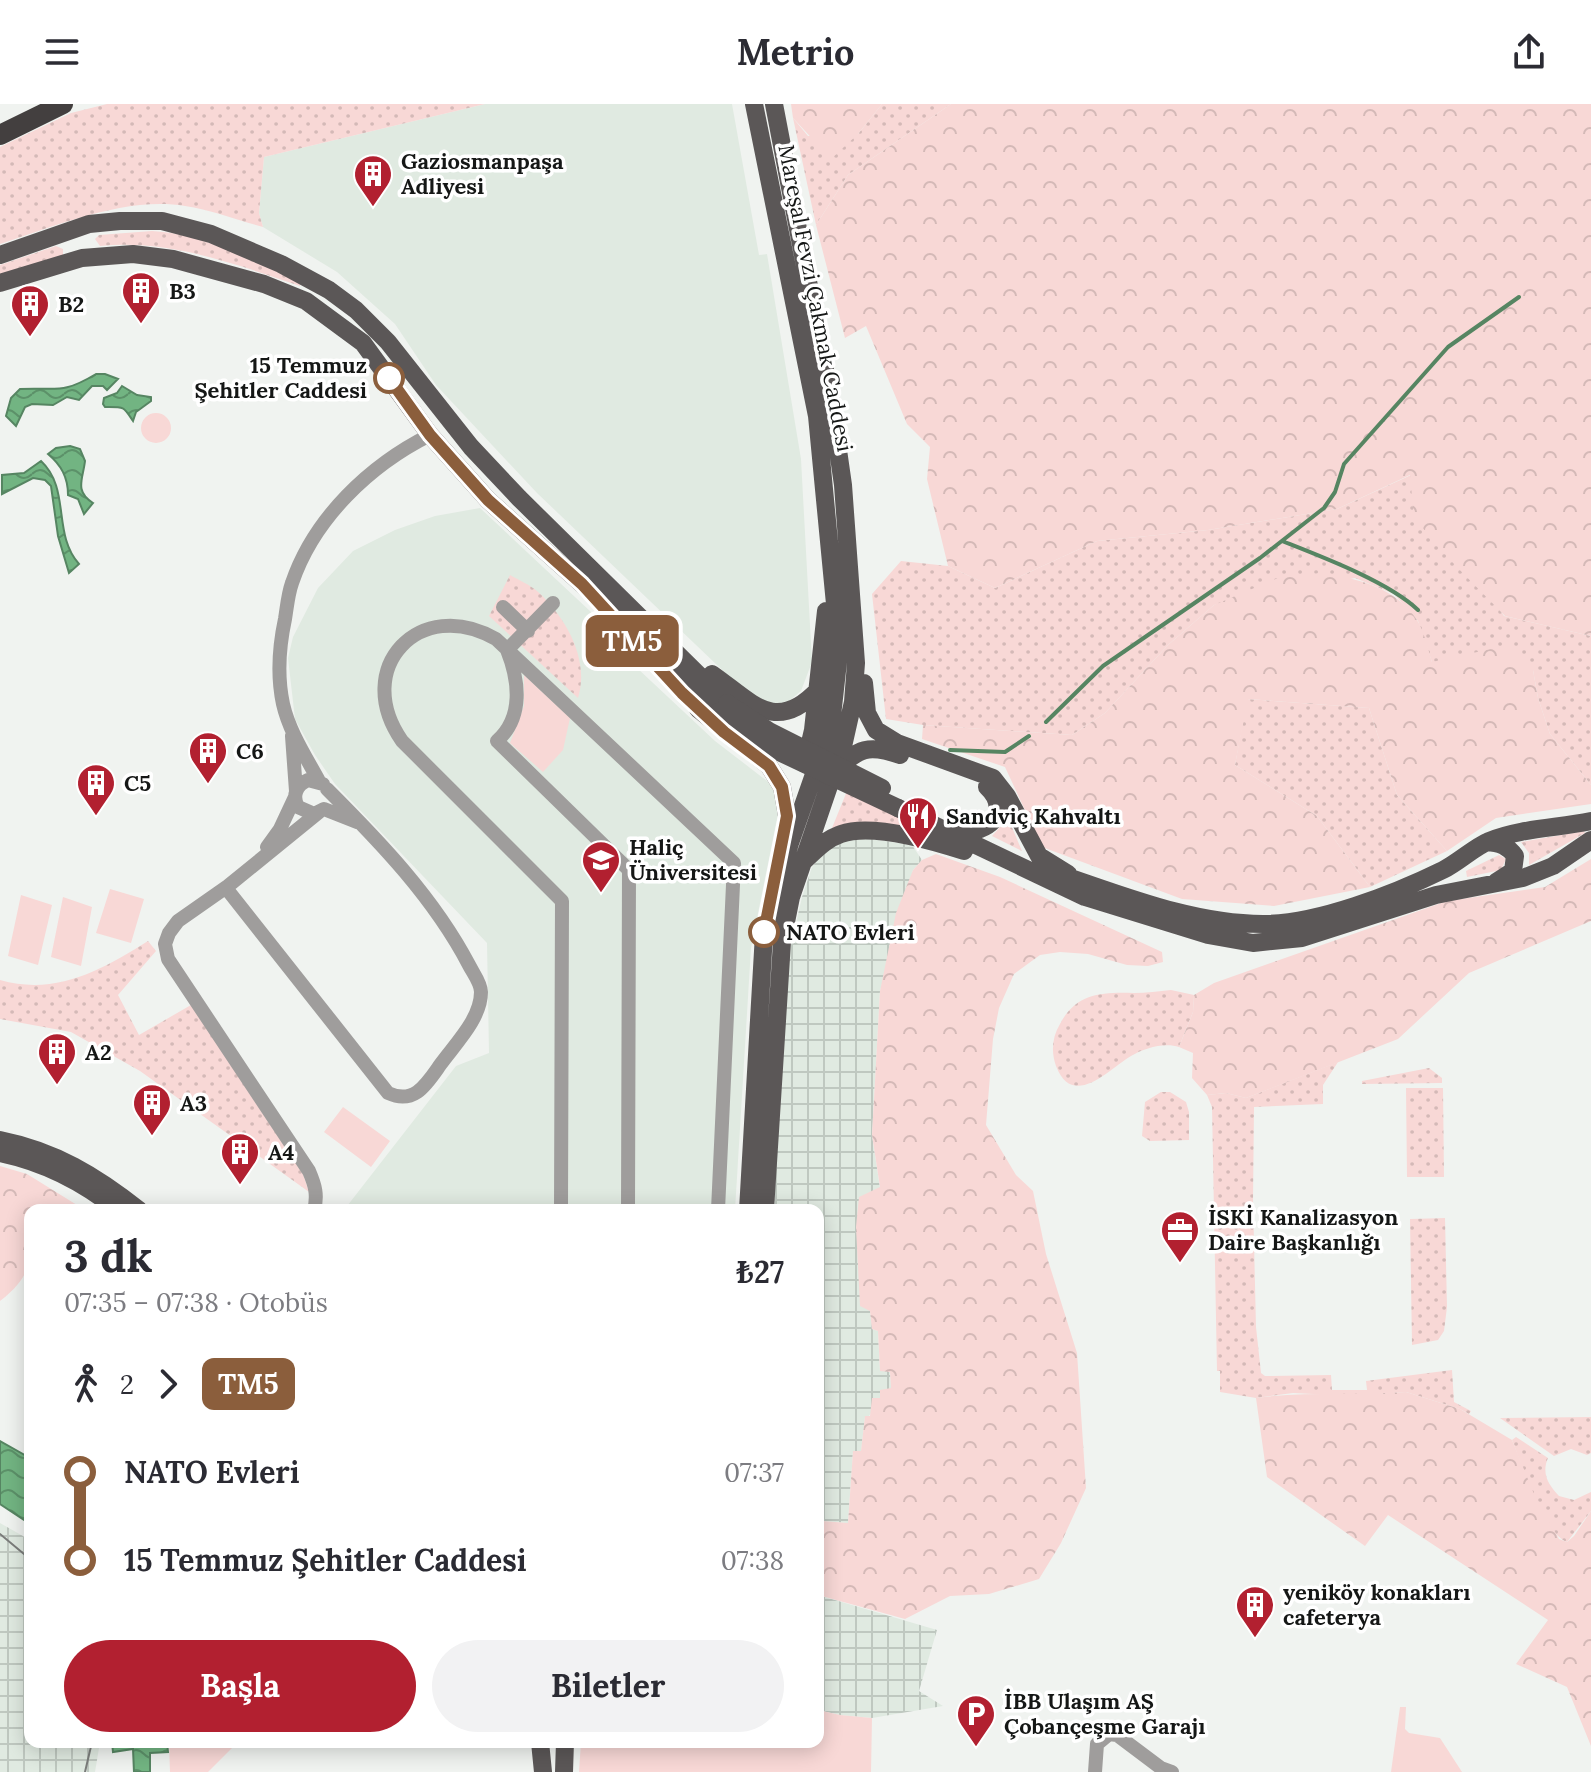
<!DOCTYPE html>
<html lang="tr">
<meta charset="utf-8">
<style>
body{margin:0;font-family:Lora,serif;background:#f2f2f3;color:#2b2b33;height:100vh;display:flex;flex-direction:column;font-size:30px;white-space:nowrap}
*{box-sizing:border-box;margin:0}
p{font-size:26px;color:#7c7c81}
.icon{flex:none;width:44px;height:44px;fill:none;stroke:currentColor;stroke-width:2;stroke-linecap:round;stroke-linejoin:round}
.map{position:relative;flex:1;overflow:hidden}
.sheet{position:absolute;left:24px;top:1100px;width:800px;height:544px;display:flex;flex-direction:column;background:#fff;border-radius:16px;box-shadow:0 4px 20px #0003}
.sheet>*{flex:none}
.badge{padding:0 16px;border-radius:12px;font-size:28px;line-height:52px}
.map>.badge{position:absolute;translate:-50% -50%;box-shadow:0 0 0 4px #fff}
.legs{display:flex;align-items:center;gap:12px;height:88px;padding:0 40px;font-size:26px}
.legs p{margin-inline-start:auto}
.head{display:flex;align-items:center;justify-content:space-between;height:136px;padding:0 40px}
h1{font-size:44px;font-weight:700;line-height:60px}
.primary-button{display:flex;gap:16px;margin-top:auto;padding:16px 40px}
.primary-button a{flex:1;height:92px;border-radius:48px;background:#b22030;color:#fff;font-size:32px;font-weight:700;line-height:92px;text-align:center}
.primary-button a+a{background:#f2f2f3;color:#2b2b33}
ul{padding:0 40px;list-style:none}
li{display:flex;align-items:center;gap:28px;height:88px;font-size:30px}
li i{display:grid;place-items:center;width:12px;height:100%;margin:0 10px;background:currentColor}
li i::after{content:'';width:20px;height:20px;margin:-10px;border:6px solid;border-radius:50%;background:#fff}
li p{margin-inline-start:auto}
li:first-child i{background:linear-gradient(#0000 50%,currentColor 0)}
li:last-child i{background:linear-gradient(currentColor 50%,#0000 0)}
header{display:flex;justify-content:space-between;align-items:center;height:104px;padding:0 40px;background:#fff;font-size:36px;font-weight:700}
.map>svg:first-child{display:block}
.built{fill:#e0eae1}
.industrial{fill:url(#industrial-grid)}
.grass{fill:url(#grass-dots)}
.forest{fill:url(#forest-crowns)}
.park{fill:#f8d8d6}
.water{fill:url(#water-waves);stroke:#568562;stroke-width:2}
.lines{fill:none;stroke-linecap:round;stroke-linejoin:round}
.stream{stroke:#568562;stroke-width:4}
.minor{stroke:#9f9d9c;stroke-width:14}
.major{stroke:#5b5757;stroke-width:18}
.highway{stroke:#433f3f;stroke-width:20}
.tram{stroke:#7b7d7b;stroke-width:2}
.major-bridge{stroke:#5b5757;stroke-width:18}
.line-1-casing{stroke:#fff;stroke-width:18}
.line-1{stroke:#8b5e3c;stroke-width:12}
.stop-1-dot{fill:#fff;stroke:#8b5e3c;stroke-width:4}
.labels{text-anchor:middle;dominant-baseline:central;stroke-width:7;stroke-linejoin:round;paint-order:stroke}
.poi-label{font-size:22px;font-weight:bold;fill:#151716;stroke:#fff;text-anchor:start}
.street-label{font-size:22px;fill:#151716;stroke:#fff}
.stop-label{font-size:22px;font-weight:bold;fill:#151716;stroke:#fff;text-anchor:end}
</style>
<header><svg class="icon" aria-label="menu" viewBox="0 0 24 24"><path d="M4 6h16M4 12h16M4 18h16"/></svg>Metrio<svg class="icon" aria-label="share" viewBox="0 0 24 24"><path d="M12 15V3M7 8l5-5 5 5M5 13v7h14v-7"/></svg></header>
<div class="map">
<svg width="1591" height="1668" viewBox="0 0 1591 1668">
<defs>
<pattern id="industrial-grid" width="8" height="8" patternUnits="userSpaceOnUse" patternTransform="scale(2)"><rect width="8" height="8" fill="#e0eae1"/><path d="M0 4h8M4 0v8" fill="none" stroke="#bfc8c0"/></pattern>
<pattern id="grass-dots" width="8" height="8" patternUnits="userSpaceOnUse" patternTransform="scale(2)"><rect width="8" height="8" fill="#f8d8d6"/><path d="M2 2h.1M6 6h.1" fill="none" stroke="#d4b9b7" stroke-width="1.8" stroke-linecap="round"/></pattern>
<pattern id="forest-crowns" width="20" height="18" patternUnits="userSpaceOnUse" patternTransform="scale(2)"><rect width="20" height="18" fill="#f8d8d6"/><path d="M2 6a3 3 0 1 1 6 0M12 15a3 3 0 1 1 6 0" fill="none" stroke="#d4b9b7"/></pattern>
<pattern id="water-waves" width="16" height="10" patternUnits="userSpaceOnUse" patternTransform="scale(2)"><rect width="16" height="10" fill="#72b482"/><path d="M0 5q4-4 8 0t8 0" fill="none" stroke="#5c9169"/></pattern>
</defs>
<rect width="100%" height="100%" fill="#f0f3f0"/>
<path class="built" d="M 485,0 L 732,0 L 759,151 L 767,150 L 801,355 L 812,558 L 801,587 L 783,602 L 770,601 L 740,583 L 537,389 L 436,281 L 395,220 L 337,168 L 263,123 L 259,109 L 264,53 Z
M 480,404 L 591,508 L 636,563 L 715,637 L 771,680 L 778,691 L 778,710 L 751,844 L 735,1106 L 344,1106 L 456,962 L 489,949 L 487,839 L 335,680 L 315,651 L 295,615 L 288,554 L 293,533 L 318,484 L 353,447 L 395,426 L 435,412 Z"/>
<path class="industrial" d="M 858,733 L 912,741 L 922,756 L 913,766 L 880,887 L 872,1031 L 880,1084 L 870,1207 L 872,1225 L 878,1227 L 880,1267 L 890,1267 L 891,1284 L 881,1295 L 869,1312 L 865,1313 L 861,1348 L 853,1348 L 848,1419 L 822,1417 L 818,1448 L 818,1106 L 774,1106 L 779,997 L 789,849 L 802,793 L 812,763 L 826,746 L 843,734 Z
M 0,1419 L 30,1436 L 30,1638 L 100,1638 L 95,1668 L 0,1668 Z
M 818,1491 L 937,1526 L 919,1587 L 943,1602 L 872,1614 L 840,1611 L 818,1606 Z"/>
<path class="grass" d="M 107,0 L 485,0 L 264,53 L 259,109 L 263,123 C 237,116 211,106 185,102 C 126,92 56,122 0,140 L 0,43 L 71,9 Z
M 882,0 L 951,0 L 848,71 L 816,121 L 793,14 L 808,32 L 858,30 Z
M 152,127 C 203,129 255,158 301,179 L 300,182 C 235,160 169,135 100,142 L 95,135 L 99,131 Z
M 56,142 L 63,145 L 63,151 L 0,171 L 0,161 Z
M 1411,371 L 1504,512 L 1591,532 L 1591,681 L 1550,630 L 1538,594 L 1533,566 L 1432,558 L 1418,517 L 1394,490 L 1355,474 L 1214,501 L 1168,541 L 1105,609 L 1072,631 L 923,621 L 886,615 L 872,490 L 901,457 L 948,462 L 995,484 L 1097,437 L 1208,426 L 1337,405 Z
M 510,471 C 519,476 530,481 537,487 C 566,513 590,556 578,594 L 489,512 Z
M 1247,595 L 1369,604 L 1397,691 L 1447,747 L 1370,783 L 1317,712 L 1235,661 Z
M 847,687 L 961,741 L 832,724 Z
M 1005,707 L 1022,747 L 992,732 L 1001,722 Z
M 1584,727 L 1585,729 L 1529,761 L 1529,749 L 1521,738 Z
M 1499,751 L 1506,755 L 1501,766 L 1467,773 L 1466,767 Z
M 148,837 L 156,847 L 118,891 L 139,931 L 191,901 L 303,1070 L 309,1088 L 140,967 L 71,928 L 0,915 L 0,876 C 56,892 102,866 148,837 Z
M 1171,886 L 1194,891 L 1193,908 L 1179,943 C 1165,938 1144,944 1131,952 C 1109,965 1073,1006 1056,962 C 1051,948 1052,933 1060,920 C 1076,889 1102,888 1134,889 C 1146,889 1159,887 1171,886 Z
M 1338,958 L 1323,981 L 1323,1000 L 1254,1003 L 1253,1096 L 1256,1223 L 1261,1269 L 1265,1272 L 1331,1271 L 1332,1286 L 1367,1286 L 1366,1277 L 1452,1266 L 1454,1298 L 1471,1307 L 1469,1310 L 1460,1305 L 1406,1288 L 1353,1292 L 1293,1289 L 1256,1294 L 1220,1288 L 1220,1267 L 1217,1267 L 1212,1003 L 1207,991 L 1226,989 L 1246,994 Z
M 1429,964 L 1442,974 L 1442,979 L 1362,980 L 1362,977 Z
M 1406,984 L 1443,984 L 1444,1073 L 1407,1073 Z
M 1161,988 L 1170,988 L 1186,998 L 1189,1008 L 1189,1036 L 1150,1037 L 1142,1032 L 1145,998 Z
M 1445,1114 L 1447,1203 L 1444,1227 L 1438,1236 L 1412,1241 L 1410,1115 Z
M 1591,1313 L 1591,1349 L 1587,1351 L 1571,1345 L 1554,1352 L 1500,1314 Z
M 1516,1333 L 1548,1354 C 1541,1370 1549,1381 1559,1392 L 1574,1396 L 1591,1388 L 1591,1407 L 1567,1438 C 1543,1429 1522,1360 1512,1336 Z"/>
<path class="forest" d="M 791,0 L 882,0 L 858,30 L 831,55 L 793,14 Z
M 951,0 L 1591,0 L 1591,532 L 1505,512 L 1455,461 L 1414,414 L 1410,371 L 1337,405 L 1208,426 L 1097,437 L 995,484 L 948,462 L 927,375 L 930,343 L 907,320 L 866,222 L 845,234 L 816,121 L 848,71 Z
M 1322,469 C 1359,475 1395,483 1417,516 C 1424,527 1428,545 1432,558 L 1509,541 L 1533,566 L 1538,594 L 1550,630 L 1591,681 L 1591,700 L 1496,714 L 1447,747 L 1397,691 L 1369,604 L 1248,595 L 1235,661 L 1317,712 L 1370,783 L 1274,802 L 1182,795 L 1042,743 L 1005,663 L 922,635 L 923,621 L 1072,631 L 1105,609 L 1168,541 L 1214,501 L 1278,474 Z
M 936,750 L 1000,773 L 1162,848 L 1163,858 L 1148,862 L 1127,861 L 1088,850 L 1060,848 L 1040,851 L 1014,870 L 999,904 L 993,935 L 986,1021 L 1016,1071 L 1033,1087 L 1046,1150 L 1077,1249 L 1086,1384 L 1061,1439 L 1039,1475 L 989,1490 L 950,1492 L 905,1515 L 818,1491 L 818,1448 L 822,1417 L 848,1419 L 853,1347 L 861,1347 L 865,1312 L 870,1312 L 872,1294 L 880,1294 L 880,1286 L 891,1284 L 890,1268 L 880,1267 L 878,1227 L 872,1225 L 870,1207 L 860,1202 L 856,1123 L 859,1093 L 880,1083 L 872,1031 L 880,887 L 896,809 L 913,766 L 922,756 Z
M 1591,755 L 1591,817 L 1469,869 L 1398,935 L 1246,994 L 1226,989 L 1207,991 L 1192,974 L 1193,949 L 1179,943 L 1193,908 L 1194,891 L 1214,879 L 1447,797 L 1545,783 Z
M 0,1062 L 27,1070 L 85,1106 L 30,1106 C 30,1149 38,1168 0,1197 Z
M 1406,1288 L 1460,1305 L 1512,1336 L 1534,1390 L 1559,1435 L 1567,1438 L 1574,1432 L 1591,1407 L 1591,1642 L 1567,1583 L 1516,1560 L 1548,1516 L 1388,1411 L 1365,1442 L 1267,1373 L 1256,1294 C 1306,1287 1356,1292 1406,1288 Z"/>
<path class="park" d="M141 324a15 15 0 1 1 30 0a15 15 0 1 1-30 0Z
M 524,571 L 570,614 L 563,646 L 543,668 L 510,639 L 524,602 Z
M 110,785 L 144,795 L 131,839 L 96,829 Z
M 21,791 L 52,801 L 38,861 L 8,852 Z
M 63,793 L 92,803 L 81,862 L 51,853 Z
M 343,1003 L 390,1037 L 371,1063 L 324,1028 Z
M 1400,1603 L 1406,1603 L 1405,1625 L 1409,1629 L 1440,1634 L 1462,1668 L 1391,1668 Z
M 818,1606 L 840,1611 L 872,1614 L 871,1668 L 579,1668 L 581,1638 L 818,1638 Z
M 169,1638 L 238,1638 L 208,1668 L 170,1668 Z"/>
<path class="water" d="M 96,270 L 105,270 L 118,275 L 107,286 L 103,282 L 92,282 L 79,296 L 67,293 L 53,301 L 32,300 L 25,303 L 16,322 L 6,312 L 11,294 L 20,285 C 58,283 61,291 96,270 Z
M 122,282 L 137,291 L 151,293 L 151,297 L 136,308 L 133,317 C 123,302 125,303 105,303 L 103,300 L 104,294 L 117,289 Z
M 70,342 L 80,345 L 85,357 C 83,375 74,387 93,399 L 84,410 L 78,395 L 68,391 C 68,373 61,361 48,350 L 56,344 Z
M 41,357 C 71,385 52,430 79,460 L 69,469 L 58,432 L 51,382 L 45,376 L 33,374 L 2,390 L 2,371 L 24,369 Z
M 0,1337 L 30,1354 L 30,1420 L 0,1400 Z
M 112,1638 L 167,1638 L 168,1648 L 150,1649 L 150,1668 L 134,1668 L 133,1645 L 113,1648 Z"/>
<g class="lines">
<path class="stream" d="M 1282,437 C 1320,452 1389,478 1418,506
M 1046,618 L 1103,562 L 1260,454 L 1324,404 L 1335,388 L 1344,360 L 1448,243 L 1519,193
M 950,646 L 1005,648 L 1029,632"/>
<path class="minor" d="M 553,499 L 507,546 C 519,576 524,613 497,637 L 629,766 L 628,1106
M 503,503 L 528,527
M 292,632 L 296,687
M 319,677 C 306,653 289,627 283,600 C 277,572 279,543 285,515 C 287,503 288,490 292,479 C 314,414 370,361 430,331
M 323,680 L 308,676 C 296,681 292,692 298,703 L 314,710 L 324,705 L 357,718
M 267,743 L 280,725 L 295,693
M 226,784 L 388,989 C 414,1001 426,981 440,961 C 455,940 481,915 481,888 C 481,879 473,869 469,861 C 434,794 380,738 327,685
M 314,1106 C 318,1091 315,1081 309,1067 L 168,855 L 165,840 L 169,829 L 178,817 L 228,782 L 319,708
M 561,1106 L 562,797 L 402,637 C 351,564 420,491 496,535 L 734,759 L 718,1106
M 1095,1668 L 1097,1640 L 1109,1630 L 1117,1631 L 1161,1664 L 1172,1668"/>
<path class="major" d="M 0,151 L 89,120 L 120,117 L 162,117 L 211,130 L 281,160 L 329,186 L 356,206 L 388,238 L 471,343 L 519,394 L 727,599
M 0,179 L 82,154 L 133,150 L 173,155 L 264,180 L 306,197 L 363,239 L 430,331 L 488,396 L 582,480 L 718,608
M 712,570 C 752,598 775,631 818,586
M 864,579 L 867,609 L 876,626 L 897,639 L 993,674 L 1007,692 L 1039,752 L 1068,770
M 698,605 L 769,662 L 782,683 L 787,712
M 805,660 L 813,626 L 826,507
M 835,667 C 859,644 868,640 900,651
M 898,704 L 1085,793 L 1208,831 L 1253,839 L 1302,834 L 1436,791 L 1523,774 L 1553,762 L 1591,736
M 953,718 L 980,725 C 1001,717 1003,698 987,683
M 1487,738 C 1500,739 1508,742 1515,752 L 1513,767 L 1496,778
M 805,756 C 816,746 826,735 841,730 C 872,719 933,737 964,747
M 1056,769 C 1122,791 1192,820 1263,820 C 1317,820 1394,790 1443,766 C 1459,758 1473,744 1489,737 C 1521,724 1558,724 1591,717
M 0,1036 C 55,1047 96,1072 139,1106
M 0,1049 C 44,1058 83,1078 118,1106
M 748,1106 L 764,830 L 790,739 L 826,636 L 832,612 L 838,558 L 835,500 L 817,312 L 754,0
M 765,1106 L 782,838 L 791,793 L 844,638 L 853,598 L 856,559 L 843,381 L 831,297 L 774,0
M 540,1638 L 543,1668
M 564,1668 L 565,1638"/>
<path class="highway" d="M 0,31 L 63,0"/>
<path class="tram" d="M 0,1430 L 30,1455
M 85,1668 L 92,1638"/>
<path class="major-bridge" d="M 727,599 L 769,627 L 882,684
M 718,608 L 743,629 L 760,639 L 898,704"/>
</g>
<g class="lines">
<defs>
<path id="line-1" d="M 389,274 L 430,331 L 488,396 L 582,480 L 682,589 L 724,628 L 769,662 L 782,683 L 787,712 L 764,828"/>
</defs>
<use href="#line-1" class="line-1-casing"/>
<use href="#line-1" class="line-1"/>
</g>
<defs>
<symbol id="building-pin" viewBox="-11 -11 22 30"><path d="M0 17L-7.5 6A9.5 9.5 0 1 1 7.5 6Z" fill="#b22030" stroke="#fff"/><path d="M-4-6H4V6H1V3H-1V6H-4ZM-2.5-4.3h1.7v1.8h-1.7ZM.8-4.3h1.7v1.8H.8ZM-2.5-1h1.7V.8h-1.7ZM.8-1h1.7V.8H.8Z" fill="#fff"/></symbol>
<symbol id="restaurant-pin" viewBox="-11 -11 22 30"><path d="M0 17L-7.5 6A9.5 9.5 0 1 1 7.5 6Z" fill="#b22030" stroke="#fff"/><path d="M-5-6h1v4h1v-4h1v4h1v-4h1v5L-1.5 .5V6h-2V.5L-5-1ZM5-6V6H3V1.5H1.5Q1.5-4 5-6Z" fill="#fff"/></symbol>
<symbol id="university-pin" viewBox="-11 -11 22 30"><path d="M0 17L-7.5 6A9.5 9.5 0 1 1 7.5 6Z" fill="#b22030" stroke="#fff"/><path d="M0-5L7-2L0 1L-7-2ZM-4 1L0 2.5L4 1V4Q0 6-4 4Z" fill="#fff"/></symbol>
<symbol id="office-pin" viewBox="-11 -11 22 30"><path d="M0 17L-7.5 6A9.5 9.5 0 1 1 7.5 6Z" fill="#b22030" stroke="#fff"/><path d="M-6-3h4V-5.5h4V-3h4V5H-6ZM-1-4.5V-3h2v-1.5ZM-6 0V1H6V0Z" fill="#fff"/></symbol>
<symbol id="parking-pin" viewBox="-11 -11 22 30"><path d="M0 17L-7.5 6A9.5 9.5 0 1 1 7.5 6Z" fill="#b22030" stroke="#fff"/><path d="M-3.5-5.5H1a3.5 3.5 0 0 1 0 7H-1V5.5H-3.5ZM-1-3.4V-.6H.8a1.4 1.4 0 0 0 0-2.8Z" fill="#fff"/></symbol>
</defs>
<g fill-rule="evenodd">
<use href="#building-pin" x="351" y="48" width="44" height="60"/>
<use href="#building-pin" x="119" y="165" width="44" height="60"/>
<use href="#building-pin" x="8" y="178" width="44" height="60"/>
<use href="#building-pin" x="186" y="625" width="44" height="60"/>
<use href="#building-pin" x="74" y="657" width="44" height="60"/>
<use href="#restaurant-pin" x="896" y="690" width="44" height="60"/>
<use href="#university-pin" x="579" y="734" width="44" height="60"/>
<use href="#building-pin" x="35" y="926" width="44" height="60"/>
<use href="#building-pin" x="130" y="977" width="44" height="60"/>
<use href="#building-pin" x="218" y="1026" width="44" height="60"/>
<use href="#office-pin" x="1158" y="1104" width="44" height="60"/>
<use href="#building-pin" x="1233" y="1479" width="44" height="60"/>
<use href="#parking-pin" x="954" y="1588" width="44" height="60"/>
</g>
<g class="stop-1-dot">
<circle cx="389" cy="274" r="14"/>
<circle cx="764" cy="828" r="14"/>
</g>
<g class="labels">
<g class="poi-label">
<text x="401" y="57">Gaziosmanpaşa<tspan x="401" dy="25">Adliyesi</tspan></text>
<text x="169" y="187">B3</text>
<text x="58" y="200">B2</text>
<text x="236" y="647">C6</text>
<text x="124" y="679">C5</text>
<text x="946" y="712">Sandviç Kahvaltı</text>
<text x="629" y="743">Haliç<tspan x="629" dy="25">Üniversitesi</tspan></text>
<text x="85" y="948">A2</text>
<text x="180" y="999">A3</text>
<text x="268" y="1048">A4</text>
<text x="1208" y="1113">İSKİ Kanalizasyon<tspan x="1208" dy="25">Daire Başkanlığı</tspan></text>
<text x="1283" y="1488">yeniköy konakları<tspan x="1283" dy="25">cafeterya</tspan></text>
<text x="1004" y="1597">İBB Ulaşım AŞ<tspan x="1004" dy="25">Çobançeşme Garajı</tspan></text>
</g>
<g class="street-label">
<text transform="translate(816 194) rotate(79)">Mareşal Fevzi Çakmak Caddesi</text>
</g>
<g class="stop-label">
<text x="367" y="261">15 Temmuz<tspan x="367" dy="25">Şehitler Caddesi</tspan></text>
<text x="786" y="828" text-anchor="start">NATO Evleri</text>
</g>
</g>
</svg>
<b class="badge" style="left:632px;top:537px;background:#8b5e3c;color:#fff">TM5</b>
<section class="sheet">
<div class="head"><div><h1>3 dk</h1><p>07:35 – 07:38 · Otobüs</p></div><b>₺27</b></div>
<div class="legs"><svg class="icon" aria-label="walk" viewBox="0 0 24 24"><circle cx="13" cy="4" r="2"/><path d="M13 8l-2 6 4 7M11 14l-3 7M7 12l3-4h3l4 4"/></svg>2<svg class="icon" aria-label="forward" viewBox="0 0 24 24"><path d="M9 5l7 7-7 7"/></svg><b class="badge" style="background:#8b5e3c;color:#fff">TM5</b></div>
<ul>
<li><i style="color:#8b5e3c"></i><b>NATO Evleri</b><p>07:37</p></li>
<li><i style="color:#8b5e3c"></i><b>15 Temmuz Şehitler Caddesi</b><p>07:38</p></li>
</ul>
<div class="primary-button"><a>Başla</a><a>Biletler</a></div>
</section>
</div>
